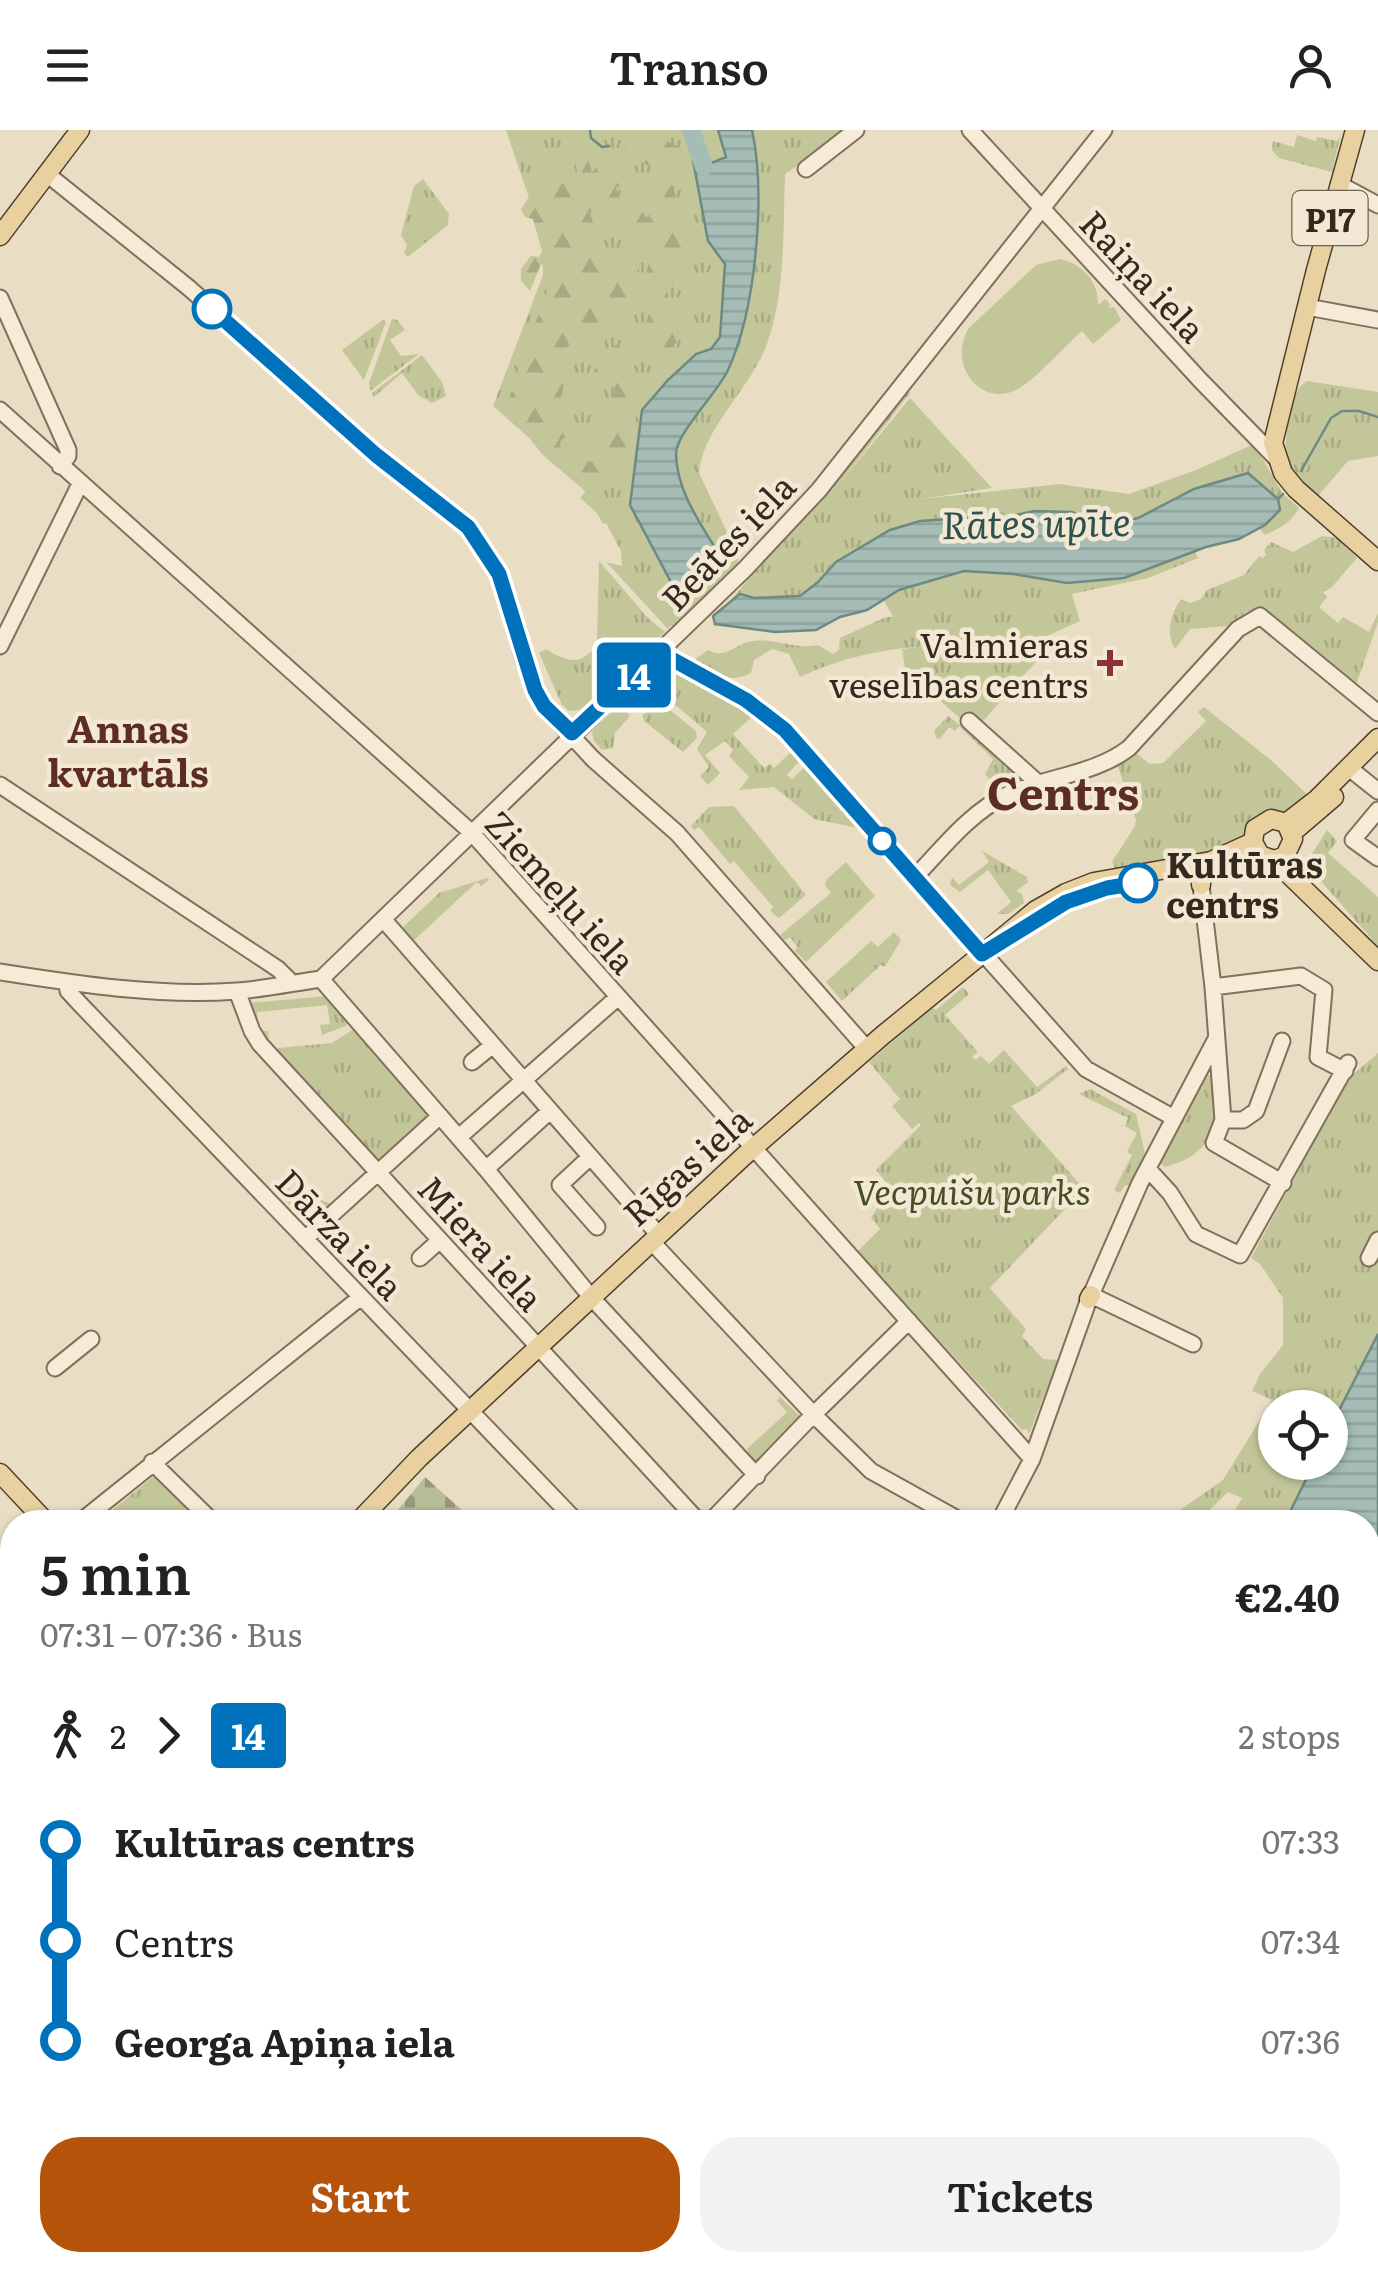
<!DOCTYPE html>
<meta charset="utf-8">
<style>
body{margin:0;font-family:Literata,serif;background:#f2f2f2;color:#222;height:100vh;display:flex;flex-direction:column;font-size:38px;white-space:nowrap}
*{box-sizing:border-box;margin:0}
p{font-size:32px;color:#767676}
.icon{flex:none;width:55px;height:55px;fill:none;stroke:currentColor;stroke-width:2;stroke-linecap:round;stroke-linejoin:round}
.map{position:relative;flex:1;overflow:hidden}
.panel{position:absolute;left:0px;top:1380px;width:1380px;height:762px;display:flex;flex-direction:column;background:#fff;border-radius:40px 40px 0 0;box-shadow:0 2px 8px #0004}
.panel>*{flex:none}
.badge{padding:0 20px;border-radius:8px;font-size:35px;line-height:65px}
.controls{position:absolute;left:1258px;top:1260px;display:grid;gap:20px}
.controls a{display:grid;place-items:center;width:90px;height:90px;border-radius:50%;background:#fff;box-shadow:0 2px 8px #0004;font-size:50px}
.map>.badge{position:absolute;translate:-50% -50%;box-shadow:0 0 0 5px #fff}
.legs{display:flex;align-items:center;gap:15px;height:110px;padding:0 40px;font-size:32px}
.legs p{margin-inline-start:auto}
.overview{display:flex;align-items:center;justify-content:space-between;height:170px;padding:0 40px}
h1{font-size:55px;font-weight:600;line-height:75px}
.cta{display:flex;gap:20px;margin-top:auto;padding:20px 40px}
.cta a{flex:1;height:115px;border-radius:40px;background:#b45309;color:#fff;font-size:40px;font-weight:600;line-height:115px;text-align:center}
.cta a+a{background:#f2f2f2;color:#222}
ul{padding:0 40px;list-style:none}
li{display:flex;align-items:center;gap:35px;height:100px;font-size:38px}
li i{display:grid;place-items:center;width:15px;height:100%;margin:0 12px;background:currentColor}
li i::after{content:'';width:25px;height:25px;margin:-12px;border:8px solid;border-radius:50%;background:#fff}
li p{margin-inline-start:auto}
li:first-child i{background:linear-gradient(#0000 50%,currentColor 0)}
li:last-child i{background:linear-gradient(currentColor 50%,#0000 0)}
header{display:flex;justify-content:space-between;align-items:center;height:130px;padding:0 40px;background:#fff;font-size:45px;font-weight:600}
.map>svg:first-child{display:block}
.grass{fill:url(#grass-tufts)}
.forest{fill:url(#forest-firs);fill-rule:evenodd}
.cemetery{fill:url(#cemetery-stones)}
.pitch{fill:#c2c699}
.water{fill:url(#water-rules);stroke:#6d8a83;stroke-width:2.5}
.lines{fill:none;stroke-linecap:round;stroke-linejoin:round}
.stream{stroke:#6d8a83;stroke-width:2.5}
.river{stroke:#a5bdb6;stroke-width:18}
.minor-casing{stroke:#82705c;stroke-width:19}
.major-casing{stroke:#503f30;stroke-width:21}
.minor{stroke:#f5ebd6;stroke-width:15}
.major{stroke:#e9d19f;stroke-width:18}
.line-1-casing{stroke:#fff;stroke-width:22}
.line-1{stroke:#0072bc;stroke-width:15}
.stop-1-dot{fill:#fff;stroke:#0072bc;stroke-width:5}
.poi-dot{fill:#8b3234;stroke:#f2e8d3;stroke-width:4}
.labels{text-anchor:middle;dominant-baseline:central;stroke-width:9;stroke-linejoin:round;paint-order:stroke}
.shield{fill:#f2e8d3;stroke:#6d6255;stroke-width:2.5}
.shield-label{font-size:32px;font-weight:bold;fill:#34291f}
.street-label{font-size:35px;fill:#34291f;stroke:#f2e8d3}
.poi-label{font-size:35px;fill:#34291f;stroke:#f2e8d3;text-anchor:end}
.stop-label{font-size:35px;font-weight:bold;fill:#34291f;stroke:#f2e8d3;text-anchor:start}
.park-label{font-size:35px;font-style:italic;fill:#454e27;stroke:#f2e8d3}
.water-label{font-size:38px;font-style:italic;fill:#2f524f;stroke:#f2e8d3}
.neighbourhood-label{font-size:38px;font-weight:bold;fill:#5c2d22;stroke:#f2e8d3}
.district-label{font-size:45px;font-weight:bold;fill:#5c2d22;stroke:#f2e8d3}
</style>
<header><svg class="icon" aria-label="menu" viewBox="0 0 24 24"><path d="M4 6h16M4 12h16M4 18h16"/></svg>Transo<svg class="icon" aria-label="person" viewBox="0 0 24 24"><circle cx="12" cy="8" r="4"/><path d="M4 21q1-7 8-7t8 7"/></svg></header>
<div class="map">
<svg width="1378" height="2141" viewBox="0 0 1378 2141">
<defs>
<pattern id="grass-tufts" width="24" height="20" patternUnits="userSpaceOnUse" patternTransform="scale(2.5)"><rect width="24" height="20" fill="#c2c699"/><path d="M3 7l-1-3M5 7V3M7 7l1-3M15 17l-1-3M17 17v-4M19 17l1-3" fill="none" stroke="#a7aa83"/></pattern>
<pattern id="forest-firs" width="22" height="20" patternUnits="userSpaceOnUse" patternTransform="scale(2.5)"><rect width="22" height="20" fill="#c2c699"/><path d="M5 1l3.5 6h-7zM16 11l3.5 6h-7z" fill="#a7aa83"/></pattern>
<pattern id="cemetery-stones" width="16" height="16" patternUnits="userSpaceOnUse" patternTransform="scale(2.5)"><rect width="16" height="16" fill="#b8bc98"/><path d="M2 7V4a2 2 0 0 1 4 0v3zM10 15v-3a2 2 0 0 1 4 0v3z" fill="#96997b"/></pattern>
<pattern id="water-rules" width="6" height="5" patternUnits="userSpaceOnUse" patternTransform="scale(2.5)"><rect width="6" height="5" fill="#a5bdb6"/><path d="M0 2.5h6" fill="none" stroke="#8fa29c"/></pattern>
</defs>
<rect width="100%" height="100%" fill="#e9dec4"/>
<path class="grass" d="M 506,0 L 849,0 L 785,44 C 783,100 786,160 767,214 C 751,258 702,299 699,343 L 738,425 L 738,436 L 908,262 L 911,262 L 836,358 L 910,268 L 992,358 L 921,369 L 1059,354 L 1129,364 L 1196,340 L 1254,314 L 1283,364 L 1299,378 C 1292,392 1279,399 1265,405 L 1259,398 L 1265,395 L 1278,369 L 1247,344 L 1177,366 L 1137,388 L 1102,397 L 1072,382 L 1034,381 L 993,390 L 966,388 L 920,391 L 836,432 L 818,452 L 800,466 L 754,468 L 740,464 L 731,470 L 748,450 L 745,441 L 677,505 L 671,495 L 668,499 L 606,432 L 622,436 L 621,421 L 606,393 L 603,394 L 597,383 L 580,368 L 587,359 L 493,276 L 543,145 L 543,109 Z
M 1341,3 L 1332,42 L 1279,28 L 1272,20 L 1273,11 L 1294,17 L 1297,5 L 1316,11 L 1317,7 L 1338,11 Z
M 423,49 L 449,84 L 448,95 L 408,127 L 404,124 L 407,115 L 401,105 L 414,56 Z
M 384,189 L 386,192 L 364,250 L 342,220 Z
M 392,189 L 397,190 L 405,200 L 390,210 L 401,226 L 419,224 L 370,261 L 369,253 Z
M 422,225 L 442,252 L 446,266 L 432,273 L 418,265 L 402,243 L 374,267 L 372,263 Z
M 1307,251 L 1378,262 L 1378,326 L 1348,331 L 1318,366 C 1283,333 1280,326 1292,279 C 1295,267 1295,258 1307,251 Z
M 1322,406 L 1337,408 L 1357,428 L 1331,458 L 1323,462 L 1327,467 L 1319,477 L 1338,493 L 1343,487 L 1369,502 L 1378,483 L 1378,492 L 1356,555 L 1265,479 L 1246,482 L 1229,496 L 1190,499 L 1175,519 C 1165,503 1171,483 1181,469 L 1190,473 L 1201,469 L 1207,460 L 1244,445 L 1259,426 L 1263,428 L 1266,425 L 1264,420 L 1271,412 L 1293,422 Z
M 1195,421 L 1198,428 L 1148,448 L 1072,464 L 1080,491 L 1040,509 L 1038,516 L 1042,525 L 974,601 L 905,539 L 902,519 L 929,516 C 885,518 840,528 800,547 L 789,524 L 772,519 L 754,530 L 751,543 C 728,555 711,543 691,532 L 708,520 C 727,530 735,513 753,511 C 775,508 796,520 818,515 L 833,524 L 839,520 L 840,508 L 886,487 L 893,487 L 883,469 L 899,460 L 964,441 L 1124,448 Z
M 599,431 L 648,488 L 665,502 L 580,580 L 569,581 L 562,575 L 539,523 L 546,519 C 566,532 583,537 597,513 Z
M 673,543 L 755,584 L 733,604 L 764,638 L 770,634 L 774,638 L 792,621 L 800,630 L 787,645 L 792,649 L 806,636 L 858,698 L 814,689 L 774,657 L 739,660 L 749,647 L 729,626 L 733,620 L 725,611 L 705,625 L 720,643 L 708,655 L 700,646 L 709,637 L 697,619 L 707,602 L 678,577 L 646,564 L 627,582 L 630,586 L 615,603 L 613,618 L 602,620 L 594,611 L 592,602 L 596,597 L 637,559 Z
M 656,574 L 666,577 L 696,601 L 697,608 L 683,622 L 644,591 L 643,585 Z
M 1204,577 L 1272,631 L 1311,668 L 1284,684 L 1262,684 L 1254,688 L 1238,716 L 1101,745 L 1101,742 L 1115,739 L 1112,732 L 1135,696 L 1136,690 L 1117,634 L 1133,621 L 1150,634 L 1163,633 L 1206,591 L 1198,582 Z
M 948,586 L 983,613 L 1006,638 L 1010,637 L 1022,653 L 999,661 L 985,644 L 993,629 L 959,596 L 955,601 L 949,597 L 940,609 L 936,608 L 934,601 Z
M 734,676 L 806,765 L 779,788 L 770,781 L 773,777 L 734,731 L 730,734 L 699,697 L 694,700 L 691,696 L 709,677 Z
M 1327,700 L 1337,711 L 1328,723 L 1378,767 L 1378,816 L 1311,740 L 1310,727 Z
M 982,721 L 1027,747 L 1028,752 L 1016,761 L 1022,764 L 1024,773 L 1008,784 L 997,784 L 1011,772 L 988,740 L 960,762 L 950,755 L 952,747 L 959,755 L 989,732 Z
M 846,732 L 875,766 L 806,832 L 794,820 L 798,818 L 790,807 L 785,810 L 780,805 L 831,763 L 825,755 L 826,750 Z
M 487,748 L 489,750 L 481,756 L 477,752 L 411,813 L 401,799 L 439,763 Z
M 894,802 L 901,810 L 885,837 L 881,835 L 842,871 L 826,852 L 871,811 L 878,817 Z
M 975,840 L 933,878 L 936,880 L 963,857 L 969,864 L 945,885 L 978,922 L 972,926 L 975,930 L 981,926 L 989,934 L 1004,920 L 1037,957 L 1066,936 L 1068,939 L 1036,964 L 1011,976 L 1084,1059 L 990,1158 L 1026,1199 L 1022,1206 L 1043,1229 L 1058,1230 L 1029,1304 L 1027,1299 L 1022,1300 L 857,1122 L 880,1099 L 871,1088 L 890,1057 L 876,1040 L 921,995 L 919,993 L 912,999 L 892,976 L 900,969 L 869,932 Z
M 328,866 L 349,890 L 346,896 L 322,905 L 320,895 L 330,894 L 327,875 L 257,882 L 259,901 L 268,901 L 269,910 L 261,908 L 248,873 Z
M 357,897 L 430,984 L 431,990 L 379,1032 L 278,924 L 278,918 L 332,913 Z
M 1378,923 L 1378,1204 L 1330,1298 L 1330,1278 L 1275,1278 L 1275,1332 L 1314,1333 L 1285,1392 L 1228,1392 L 1242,1368 L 1228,1362 L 1197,1392 L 1180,1380 L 1223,1350 L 1272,1270 L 1252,1261 L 1260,1244 L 1283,1215 L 1283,1168 L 1260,1134 L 1251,1128 L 1348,949 Z
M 1206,943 L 1213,948 C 1217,995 1216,1024 1164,1037 L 1159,1032 Z
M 1090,959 L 1136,984 L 1145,1024 L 1129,1056 L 1125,1055 L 1120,1063 L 1114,1060 L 1132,1025 L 1127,1022 L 1137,1003 L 1125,996 L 1128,988 L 1079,964 Z
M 276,1054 L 335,1075 L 311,1097 L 271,1055 Z
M 780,1267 L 802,1288 L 756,1334 L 748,1326 L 747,1319 L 787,1282 L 777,1271 Z
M 155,1345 L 203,1392 L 98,1392 Z
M 573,2130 L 688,2130 L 684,2141 L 597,2141 Z
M 848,2130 L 1011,2130 L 1006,2141 L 849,2141 Z"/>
<path class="forest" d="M 634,0 L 652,0 L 652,4 L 686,20 L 684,41 L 673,47 L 645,34 L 647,10 L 638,12 L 641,31 L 636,36 L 631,35 L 633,53 L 616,57 L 619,71 L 626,76 L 632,72 L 638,83 L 647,87 L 657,82 L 653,65 L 673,55 L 679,81 L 676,100 L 692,118 L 682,140 L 681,159 L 673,155 L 671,146 L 666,156 L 669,177 L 679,175 L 686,192 L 672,202 L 677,212 L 668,221 L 659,220 L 654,211 L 642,201 L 654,183 L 641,169 L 621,169 L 606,179 L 606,208 L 600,220 L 576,210 L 560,222 C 566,247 566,263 552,286 L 545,287 L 550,295 L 565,280 L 566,307 L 558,312 L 565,325 L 578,318 L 590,332 L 603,327 L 600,312 L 610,306 L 612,296 L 604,285 C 612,271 619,260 610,245 L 603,250 L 594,241 L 601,227 L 616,215 L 626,220 L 624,234 L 633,238 C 639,264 637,293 631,319 L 622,325 L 614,326 L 606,341 L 585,361 L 543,325 L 506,279 L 520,234 L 526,226 L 534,223 L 526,212 C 537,187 550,169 548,140 L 541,134 L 530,161 L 521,151 L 521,139 L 531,126 L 539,127 L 542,121 L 533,89 L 525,87 L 521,79 L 534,60 L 561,38 L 570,47 L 577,43 L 576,33 L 581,29 L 588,30 L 592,42 L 605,28 L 620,33 L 621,20 L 634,9 ZM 594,76 C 609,97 627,103 650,106 L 653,113 L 647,118 L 649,143 L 639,153 L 629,146 L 640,140 L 629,127 L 615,142 L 600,118 L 588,108 L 597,100 L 590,85 Z
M 12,1761 L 12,1872 L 0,1865 L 0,1772 Z"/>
<path class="cemetery" d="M 425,1347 L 475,1392 L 388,1392 Z"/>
<path class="pitch" d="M 1060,129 C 1083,134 1099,152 1098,175 L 1105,169 L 1111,175 L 1108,178 L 1114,177 L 1121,190 L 1093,214 L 1082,201 C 1065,216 1036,249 1018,259 C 981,279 946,234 969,198 L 1036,135 Z"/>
<path class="water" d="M 718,0 L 752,0 C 766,64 756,180 728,240 C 718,262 676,304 676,323 C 676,364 706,401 725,434 L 711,453 L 680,469 L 630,375 L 642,280 L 668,250 L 696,224 L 711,219 L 720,207 L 725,134 L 708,111 L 693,30 L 697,17 L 704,22 L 709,34 L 726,27 Z
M 1248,343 L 1278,369 L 1280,380 L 1265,395 L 1239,409 L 1206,417 L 1124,448 L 1067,453 L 1013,444 L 964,441 L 899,460 L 867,480 L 840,487 L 816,500 L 775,502 L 715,494 L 713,486 L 740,464 L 754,468 L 800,466 L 818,452 L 836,432 L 890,400 L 920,391 L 966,388 L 993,390 L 1034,381 L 1072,382 L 1102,397 L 1138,388 L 1194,359 Z
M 1378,1204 L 1378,1426 L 1368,1459 L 1368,1392 L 1285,1392 L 1314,1333 L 1330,1332 L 1330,1298 Z
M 1011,2130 L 1146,2130 L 1142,2141 L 1006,2141 Z"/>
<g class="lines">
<path class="stream" d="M 590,0 L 591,8 L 602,17 L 609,16
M 1301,341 L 1331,288 L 1342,281 L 1359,281 L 1378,287
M 1278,369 L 1283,364
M 0,1841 L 12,1849
M 270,2130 L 279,2141
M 299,2141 L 308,2130
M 318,2141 L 320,2137"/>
<path class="river" d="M 691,0 L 704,37"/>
<defs>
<path id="minor" d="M 970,0 L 1201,251 L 1276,328
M 806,39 L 856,0
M 47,44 L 189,158 L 377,325 L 468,397 L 499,444 L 524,530 L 543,575 L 593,629 L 677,703 L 867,919
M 1339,54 L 1378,75
M 0,168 L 68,320 L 68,326 L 60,336
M 1307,177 L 1378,190
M 0,280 L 471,702 L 1032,1329
M 0,516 L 80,354
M 659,521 L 745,570 L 785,600 L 1086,939 L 1174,988
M 969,591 L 1038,653
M 1354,642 L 1378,661
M 0,655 L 278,839 L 292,853
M 1378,680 L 1353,710 L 1378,728
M 914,748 C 942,719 970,682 1007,665 C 1047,646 1094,645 1129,618 L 1238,499 L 1260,486 L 1378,583
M 1201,755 L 1213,857 L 1223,990 L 1214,1013 L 1283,1053
M 383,789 L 658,1104
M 0,842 C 77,854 160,867 237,861 C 265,859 293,853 321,849 L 745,439 L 819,360 L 1104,0
M 321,849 L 486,1039 L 591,1167 L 757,1346
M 67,852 L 68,861 L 81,875 L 577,1392
M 1213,857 L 1301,846 L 1324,860 L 1318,927 L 1345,941
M 237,861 L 252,901 L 260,914 L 699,1392
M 472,932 L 493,915
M 1223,990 L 1243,990 L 1256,981 L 1282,911
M 459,1007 L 617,868
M 589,1028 L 560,1055 L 597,1097
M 486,1039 L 550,981
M 1148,1039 L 1170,1063 L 1196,1104 L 1240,1125 L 1348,933
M 305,1109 L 440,986
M 651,1111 L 813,1284 L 871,1341 L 963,1392
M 420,1128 L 439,1111
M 1369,1128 L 1378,1110
M 1193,1214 L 1091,1165 L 1140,1053 L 1216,909
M 55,1238 L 91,1209
M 152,1332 L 213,1392
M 80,1392 L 361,1167
M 710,1392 L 809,1289 L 909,1191
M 999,1392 L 1032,1329 L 1089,1169
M 0,1563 L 12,1550
M 195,2141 L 201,2130
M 721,2141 L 725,2130
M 918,2141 L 922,2130"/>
<path id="major" d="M 1355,0 L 1316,140 L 1273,313 L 1283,343 L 1296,359 L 1378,431
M 0,106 L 80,0
M 1286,693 L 1317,669 L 1378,608
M 1292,703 L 1334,667
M 1274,730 L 1378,831
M 1223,737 L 1260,725 L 1274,730 L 1285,726 L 1293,709 L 1286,693 L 1271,689 L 1255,699 L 1253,712 L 1260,725
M 1201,755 L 1201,742
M 1089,1169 L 1091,1165
M 0,1343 L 46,1392
M 358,1392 L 419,1328 L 744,1026 L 883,905 L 1036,780 L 1066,763 L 1094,752 L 1211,731 L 1253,712
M 0,1622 L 12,1626
M 0,2000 L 12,1977"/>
</defs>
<use href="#minor" class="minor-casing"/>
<use href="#major" class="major-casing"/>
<use href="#minor" class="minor"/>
<use href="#major" class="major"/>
</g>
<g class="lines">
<defs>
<path id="line-1" d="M 212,179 L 376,325 L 468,397 L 499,444 L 535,560 L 544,576 L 572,603 L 659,522 L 746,570 L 785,600 L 982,824 L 1066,772 L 1107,758 L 1138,753"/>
</defs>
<use href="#line-1" class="line-1-casing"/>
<use href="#line-1" class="line-1"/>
</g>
<g class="stop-1-dot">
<circle cx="212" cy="179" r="18"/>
<circle cx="882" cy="711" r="12"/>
<circle cx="1138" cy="753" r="18"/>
</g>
<path class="poi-dot" d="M1105 518h10v10h10v10h-10v10h-10v-10h-10v-10h10z"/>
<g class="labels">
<rect class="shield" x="1292.5" y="61" width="75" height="54" rx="8"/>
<g class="shield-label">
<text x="1330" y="88">P17</text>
</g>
<g class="street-label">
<text transform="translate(1144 145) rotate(47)">Raiņa iela</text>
<text transform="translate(727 411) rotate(-46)">Beātes iela</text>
<text transform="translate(562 761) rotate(48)">Ziemeļu iela</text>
<text transform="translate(686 1035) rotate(-42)">Rīgas iela</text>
<text transform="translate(341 1103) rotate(46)">Dārza iela</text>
<text transform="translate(482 1112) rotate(48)">Miera iela</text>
</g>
<g class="poi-label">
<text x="1088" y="513">Valmieras<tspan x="1088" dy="40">veselības centrs</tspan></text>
</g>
<g class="stop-label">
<text x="1166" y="733">Kultūras<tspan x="1166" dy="40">centrs</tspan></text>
</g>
<g class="park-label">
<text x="972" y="1060">Vecpuišu parks</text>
</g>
<g class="water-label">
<text transform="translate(1036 391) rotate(-1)">Rātes upīte</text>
</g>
<g class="neighbourhood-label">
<text x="128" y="596">Annas<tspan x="128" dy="44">kvartāls</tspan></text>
</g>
<g class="district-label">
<text x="1063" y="660">Centrs</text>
</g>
</g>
</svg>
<div class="controls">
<a><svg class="icon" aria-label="locate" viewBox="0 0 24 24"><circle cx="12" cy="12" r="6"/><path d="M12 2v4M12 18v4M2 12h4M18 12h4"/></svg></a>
</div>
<b class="badge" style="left:634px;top:545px;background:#0072bc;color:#fff">14</b>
<section class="panel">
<div class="overview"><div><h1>5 min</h1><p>07:31 – 07:36 · Bus</p></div><b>€2.40</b></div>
<div class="legs"><svg class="icon" aria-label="walk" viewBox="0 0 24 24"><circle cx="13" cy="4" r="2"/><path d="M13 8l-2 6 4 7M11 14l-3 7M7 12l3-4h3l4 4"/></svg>2<svg class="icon" aria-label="forward" viewBox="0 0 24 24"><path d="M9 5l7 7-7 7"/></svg><b class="badge" style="background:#0072bc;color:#fff">14</b><p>2 stops</p></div>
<ul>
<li><i style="color:#0072bc"></i><b>Kultūras centrs</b><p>07:33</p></li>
<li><i style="color:#0072bc"></i><span>Centrs</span><p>07:34</p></li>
<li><i style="color:#0072bc"></i><b>Georga Apiņa iela</b><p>07:36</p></li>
</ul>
<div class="cta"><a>Start</a><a>Tickets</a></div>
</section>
</div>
